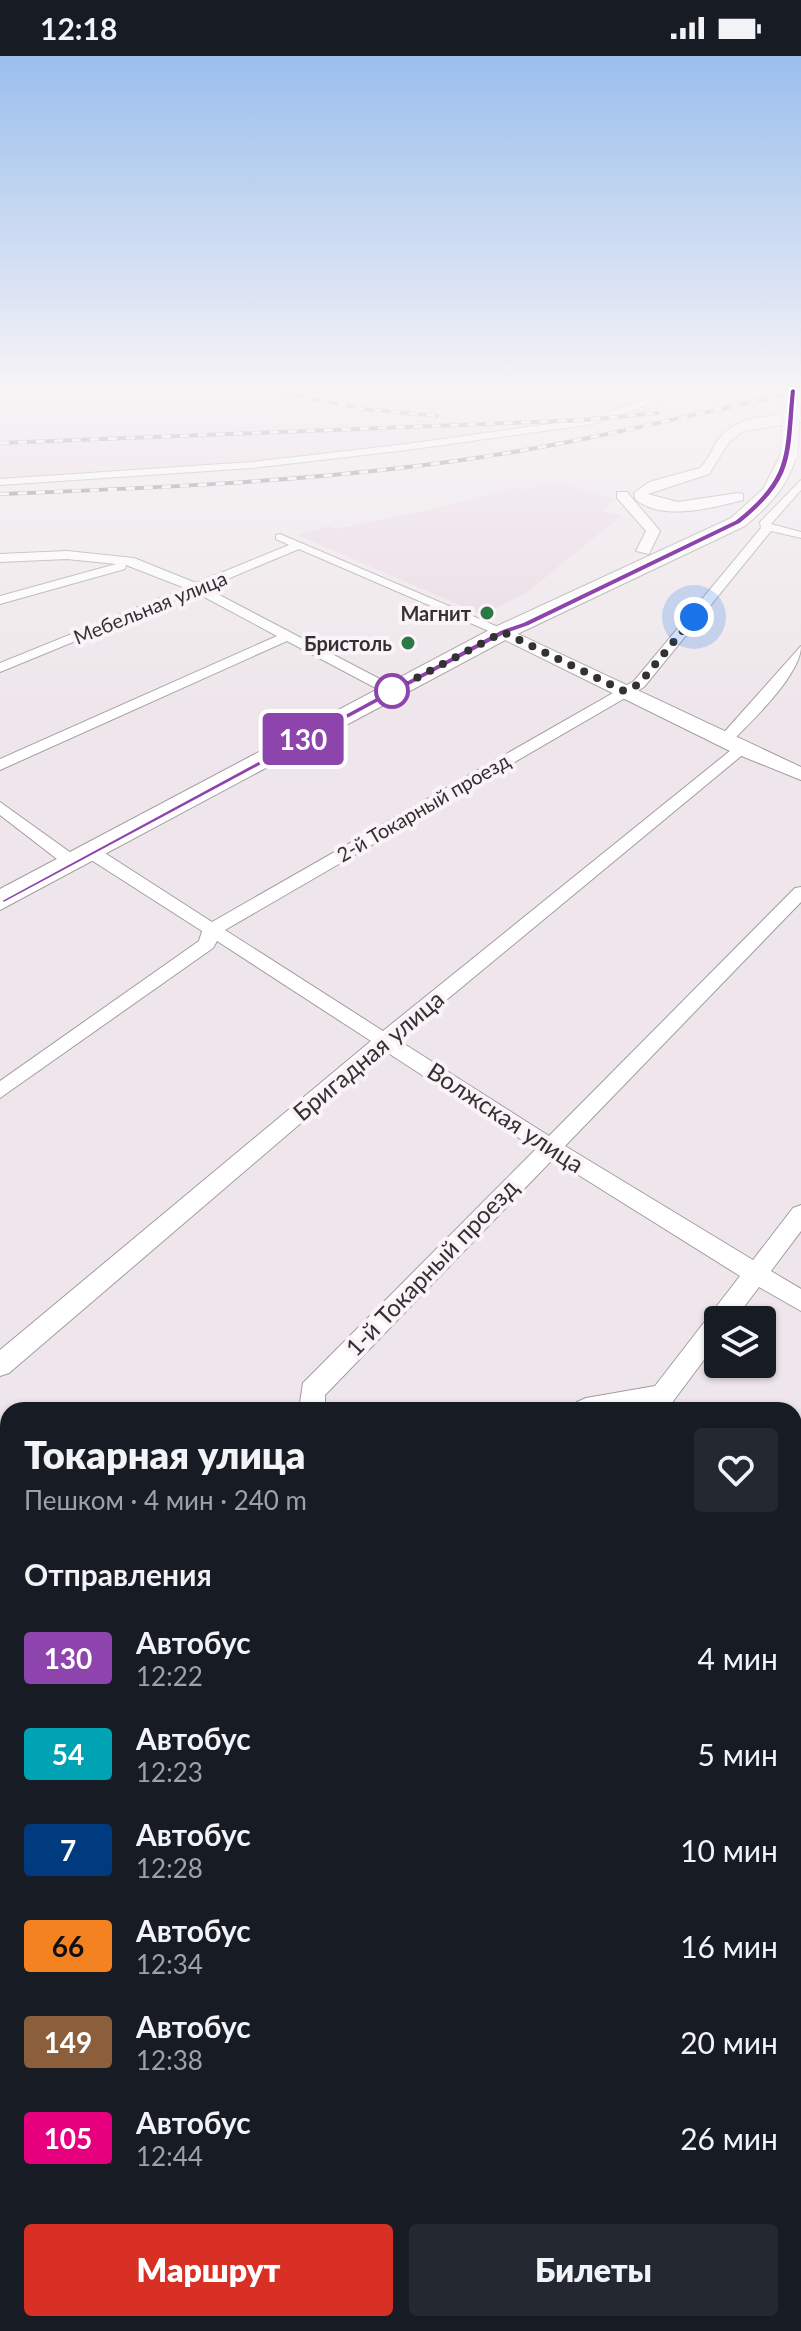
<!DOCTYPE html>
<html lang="ru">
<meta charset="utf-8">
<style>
body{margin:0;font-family:Lato,sans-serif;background:#242831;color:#f1f3f6;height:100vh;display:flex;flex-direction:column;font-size:30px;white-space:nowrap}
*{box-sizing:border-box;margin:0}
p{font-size:26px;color:#9ea1a6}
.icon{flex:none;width:44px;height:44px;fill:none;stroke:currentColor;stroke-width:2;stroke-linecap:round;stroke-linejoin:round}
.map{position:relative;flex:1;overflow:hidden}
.details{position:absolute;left:0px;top:1346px;width:802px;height:930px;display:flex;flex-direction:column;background:#171b24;border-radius:24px 24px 0 0;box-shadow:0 2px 6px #0004}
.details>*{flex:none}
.badge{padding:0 16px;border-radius:6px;font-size:28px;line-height:52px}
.fabs{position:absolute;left:704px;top:1250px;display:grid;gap:16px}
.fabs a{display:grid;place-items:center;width:72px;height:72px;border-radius:8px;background:#171b24;box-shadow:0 2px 6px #0004;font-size:40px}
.you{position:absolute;width:40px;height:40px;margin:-20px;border:6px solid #fff;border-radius:50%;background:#1a73e8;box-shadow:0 0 0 12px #1a73e833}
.map>.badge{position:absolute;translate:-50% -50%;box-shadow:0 0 0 4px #fff}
h2{padding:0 24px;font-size:30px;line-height:72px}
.round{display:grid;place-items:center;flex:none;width:84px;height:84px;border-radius:8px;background:#242831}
.headline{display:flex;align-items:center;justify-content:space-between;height:136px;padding:0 24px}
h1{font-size:38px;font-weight:800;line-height:60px}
.action{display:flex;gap:16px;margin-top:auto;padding:16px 24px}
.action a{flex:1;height:92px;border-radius:8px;background:#d93025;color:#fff;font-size:32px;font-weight:800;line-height:92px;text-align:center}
.action a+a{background:#242831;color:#f1f3f6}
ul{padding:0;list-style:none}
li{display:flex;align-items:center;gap:24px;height:96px;padding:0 24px}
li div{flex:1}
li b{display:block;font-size:30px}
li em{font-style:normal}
li .badge{min-width:88px;font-weight:700;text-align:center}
.status{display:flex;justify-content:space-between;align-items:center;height:56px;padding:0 40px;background:#171b24;direction:ltr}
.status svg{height:22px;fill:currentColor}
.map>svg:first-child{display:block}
.built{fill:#e8d8e1}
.green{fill:#d8ac93}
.water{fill:#c6cdf5}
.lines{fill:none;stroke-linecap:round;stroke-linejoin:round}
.minor-casing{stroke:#a39ca0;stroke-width:2}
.tertiary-casing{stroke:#a39ca0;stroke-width:2}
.primary-casing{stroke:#a39ca0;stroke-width:2}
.minor{fill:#fff;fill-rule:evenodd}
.tertiary{fill:#fff;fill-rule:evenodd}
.primary{fill:#fff;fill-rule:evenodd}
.rail-casing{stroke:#726d6f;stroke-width:4}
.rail{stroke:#fbf3f8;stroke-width:3;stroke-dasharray:9;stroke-linecap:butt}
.primary-bridge-casing{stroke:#a39ca0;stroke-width:18;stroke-linecap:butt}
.primary-bridge{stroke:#fff;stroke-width:17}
.line{fill:#8e44ad;stroke:#fff;stroke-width:2}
.walk{stroke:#343132;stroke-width:8;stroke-dasharray:0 14.4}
.poi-dot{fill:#2c7847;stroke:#fbf3f8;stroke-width:3}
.stop-dot{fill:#fff;stroke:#8e44ad;stroke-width:4}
.labels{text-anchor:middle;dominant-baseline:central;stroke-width:8;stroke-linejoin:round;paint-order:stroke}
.far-street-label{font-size:20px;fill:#343132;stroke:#fbf3f8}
.far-poi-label{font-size:20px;font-weight:bold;fill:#343132;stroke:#fbf3f8;text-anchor:end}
.street-label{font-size:24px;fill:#343132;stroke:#fbf3f8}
</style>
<div class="status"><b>12:18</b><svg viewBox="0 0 49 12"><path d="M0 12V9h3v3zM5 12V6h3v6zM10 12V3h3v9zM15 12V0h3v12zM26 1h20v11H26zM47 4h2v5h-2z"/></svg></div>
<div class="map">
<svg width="801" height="2275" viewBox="0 0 801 2275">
<rect width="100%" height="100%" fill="#eee6ea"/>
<path class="built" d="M 0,334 L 238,334 L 395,362 L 498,368 L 474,387 L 281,410 L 0,426 Z
M 278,334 L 672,334 L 632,349 L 591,358 L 548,360 L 446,358 Z
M 549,424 L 615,443 L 602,455 L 621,460 L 527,536 L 483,559 L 297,479 L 330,470 L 336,473 L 437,452 L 516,431 L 528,434 Z"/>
<path class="green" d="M 0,1519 L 8,1519 L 8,1594 L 0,1598 Z
M 794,1662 L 801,1662 L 801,2112 L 794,2113 Z
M 8,1762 L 8,2264 L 0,2264 L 0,1769 Z"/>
<path class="water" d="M 801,1501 L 801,1647 L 794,1647 L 794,1502 Z
M 8,1602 L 8,1747 L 0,1755 L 0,1606 Z"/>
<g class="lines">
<defs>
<path id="minor" d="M 675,334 L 689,334 L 593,368 L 407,394 L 252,412 L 0,429 L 0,423 L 252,406 L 407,388 L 591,362 Z
M 801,424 L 801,434 L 771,468 L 801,476 L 801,482 L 771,475 L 644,631 L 225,874 L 383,975 L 736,690 L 746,690 L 746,696 L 398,984 L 549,1080 L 795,832 L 801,831 L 801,846 L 565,1090 L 753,1204 L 793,1152 L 801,1149 L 801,1175 L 771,1215 L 801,1233 L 801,1255 L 759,1231 L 734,1264 L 718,1264 L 718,1285 L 671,1348 L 648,1354 L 573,1354 L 577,1346 L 586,1342 L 655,1330 L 740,1220 L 553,1103 L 325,1339 L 325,1354 L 299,1354 L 303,1327 L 536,1093 L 385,995 L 9,1317 L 0,1320 L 0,1294 L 371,985 L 217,885 L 213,892 L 0,1042 L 0,1025 L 199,885 L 202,875 L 85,800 L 85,792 L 97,792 L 212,866 L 634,625 L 761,472 L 760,466 Z
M 280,478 L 510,576 L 498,579 L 299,493 L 206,532 L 397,632 L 397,638 L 387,638 L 287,585 L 0,714 L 0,703 L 277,580 L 195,536 L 0,616 L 0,607 L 185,532 L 126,509 L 125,513 L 0,548 L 0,540 L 116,508 L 67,503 L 0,506 L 0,498 L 67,495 L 134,502 L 196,527 L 289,489 L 276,483 L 276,479 Z
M 801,590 C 801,619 750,667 729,688 L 719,688 L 719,682 Z
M 0,746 L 78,802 L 78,810 L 66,810 L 0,759 Z"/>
<path id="tertiary" d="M 801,358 L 801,366 L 743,375 L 729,386 L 709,418 L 648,438 L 678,446 L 738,437 L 743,438 L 743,444 C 711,452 663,466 635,443 L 634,437 L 649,426 L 700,412 C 710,403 712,390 721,380 C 739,359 776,359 801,358 Z
M 617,436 L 627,436 L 660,475 L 649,498 L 636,495 L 646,475 L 617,442 Z
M 503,571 L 801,711 L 801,724 L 734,697 L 497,580 L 495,576 Z
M 801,2127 L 801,2175 L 794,2176 L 794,2128 Z
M 522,2268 L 577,2268 L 575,2275 L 520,2275 Z"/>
<path id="primary" d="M 789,393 L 797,398 C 789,429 769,450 745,470 L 511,581 L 0,854 L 0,833 L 495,571 L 731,462 L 763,433 L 781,398 Z"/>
</defs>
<use href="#minor" class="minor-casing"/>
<use href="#tertiary" class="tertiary-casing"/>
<use href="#primary" class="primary-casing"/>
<use href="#minor" class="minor"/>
<use href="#tertiary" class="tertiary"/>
<use href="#primary" class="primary"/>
<defs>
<path id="rail" d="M 267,334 L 364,353 L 437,360
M 573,365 L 657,357
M 0,387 L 584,364
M 0,438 C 152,432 304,426 455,405 C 572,389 686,360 801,335"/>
</defs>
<use href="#rail" class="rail-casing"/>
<use href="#rail" class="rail"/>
<defs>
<path id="primary-bridge" d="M 789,398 L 793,334"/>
</defs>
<use href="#primary-bridge" class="primary-bridge-casing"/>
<use href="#primary-bridge" class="primary-bridge"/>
</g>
<linearGradient id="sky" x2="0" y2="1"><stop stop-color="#9abeed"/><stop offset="0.51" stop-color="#f7f4f6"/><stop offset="1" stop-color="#f7f4f6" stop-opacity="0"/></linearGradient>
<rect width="801" height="653" fill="url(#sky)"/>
<path class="line" d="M 793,332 L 796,334 C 790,400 797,423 740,468 L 529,570 L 506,578 L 4,847 L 0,845 L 500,574 L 523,566 L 735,464 C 790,421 783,399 790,334 Z"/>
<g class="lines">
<path class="walk" d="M 392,635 L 503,576 L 624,635 L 639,628 L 694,561"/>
</g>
<g class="poi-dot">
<circle cx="487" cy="557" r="8"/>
<circle cx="408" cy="587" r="8"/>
</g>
<circle class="stop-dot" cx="392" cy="635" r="16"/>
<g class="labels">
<g class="far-street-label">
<text transform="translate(150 551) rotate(-22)">Мебельная улица</text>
<text transform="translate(423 751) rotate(-30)">2-й Токарный проезд</text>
</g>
<g class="far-poi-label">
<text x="471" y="557">Магнит</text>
<text x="392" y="587">Бристоль</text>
</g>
<g class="street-label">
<text transform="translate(368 999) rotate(-40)">Бригадная улица</text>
<text transform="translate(506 1061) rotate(33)">Волжская улица</text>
<text transform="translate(431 1211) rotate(-46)">1-й Токарный проезд</text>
</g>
</g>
</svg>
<div class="fabs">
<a><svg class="icon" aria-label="layers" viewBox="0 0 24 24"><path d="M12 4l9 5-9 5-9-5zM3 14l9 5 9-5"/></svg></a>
</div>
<div class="you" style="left:694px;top:561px"></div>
<b class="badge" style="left:303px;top:683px;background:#8e44ad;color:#fff">130</b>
<section class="details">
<div class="headline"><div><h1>Токарная улица</h1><p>Пешком · 4 мин · 240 m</p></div><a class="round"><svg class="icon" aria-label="heart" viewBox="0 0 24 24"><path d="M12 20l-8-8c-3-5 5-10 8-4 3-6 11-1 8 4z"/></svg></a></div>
<h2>Отправления</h2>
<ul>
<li><span class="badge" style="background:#8e44ad;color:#fff">130</span><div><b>Автобус</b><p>12:22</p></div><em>4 мин</em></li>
<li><span class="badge" style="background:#00a3b4;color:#fff">54</span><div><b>Автобус</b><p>12:23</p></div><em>5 мин</em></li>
<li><span class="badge" style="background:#003b80;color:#fff">7</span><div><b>Автобус</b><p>12:28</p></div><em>10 мин</em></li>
<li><span class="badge" style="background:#f58220;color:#111">66</span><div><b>Автобус</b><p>12:34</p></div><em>16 мин</em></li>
<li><span class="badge" style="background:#8b5e3c;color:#fff">149</span><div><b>Автобус</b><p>12:38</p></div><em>20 мин</em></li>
<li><span class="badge" style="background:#e6007e;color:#fff">105</span><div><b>Автобус</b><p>12:44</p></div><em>26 мин</em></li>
</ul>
<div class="action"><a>Маршрут</a><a>Билеты</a></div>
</section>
</div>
